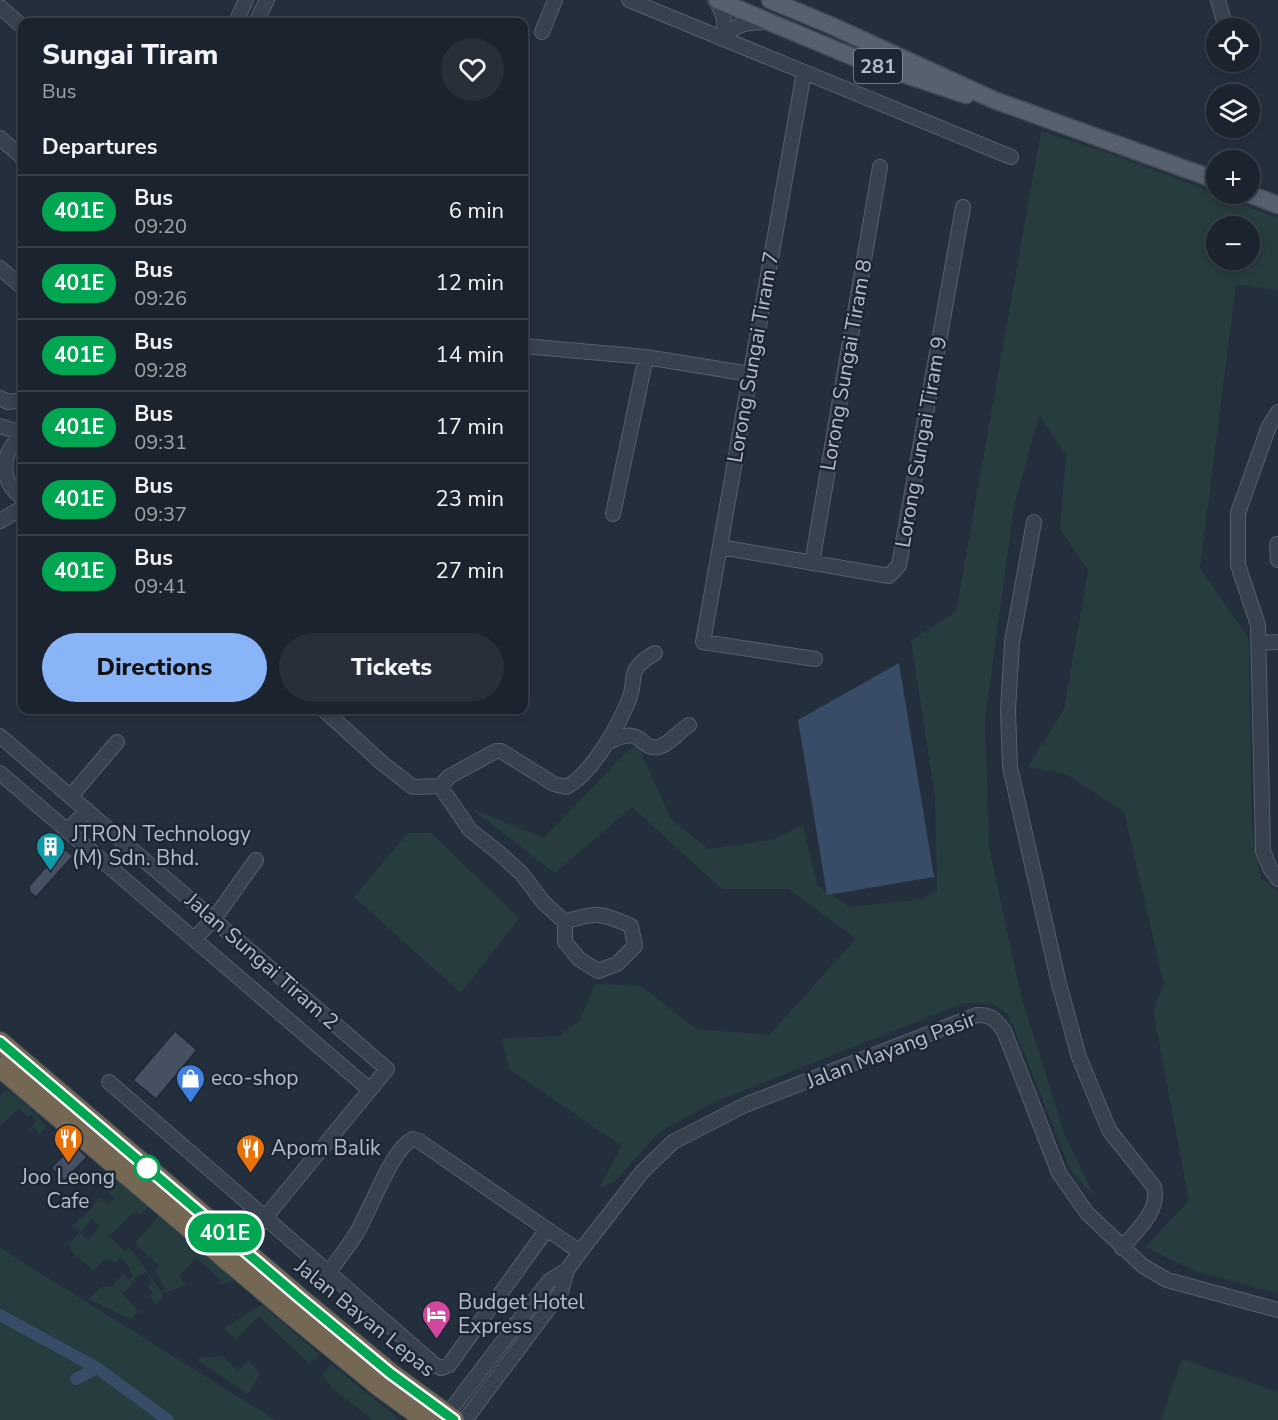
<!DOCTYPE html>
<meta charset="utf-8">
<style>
body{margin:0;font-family:"Nunito Sans",sans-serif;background:#282f3a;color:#f1f3f6;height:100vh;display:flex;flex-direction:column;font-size:22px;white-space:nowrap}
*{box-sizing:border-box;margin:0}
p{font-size:20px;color:#a0a4aa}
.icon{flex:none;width:33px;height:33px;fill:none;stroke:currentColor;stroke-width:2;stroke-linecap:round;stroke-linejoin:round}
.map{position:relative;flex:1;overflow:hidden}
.details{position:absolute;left:18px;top:18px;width:510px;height:696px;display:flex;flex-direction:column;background:#1b232e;border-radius:12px;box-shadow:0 3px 9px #0003,0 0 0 2px #39404a}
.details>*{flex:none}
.badge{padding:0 12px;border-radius:20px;font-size:21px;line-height:39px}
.buttons{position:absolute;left:1206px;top:18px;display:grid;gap:12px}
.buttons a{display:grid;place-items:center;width:54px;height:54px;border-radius:50%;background:#1b232e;box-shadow:0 3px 9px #0003,0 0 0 2px #39404a;font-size:30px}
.map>.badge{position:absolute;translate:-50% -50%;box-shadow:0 0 0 3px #fff}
h2{padding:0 24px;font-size:22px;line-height:54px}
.round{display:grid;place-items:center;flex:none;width:63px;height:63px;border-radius:32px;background:#282f3a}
.overview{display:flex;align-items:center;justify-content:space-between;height:102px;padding:0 24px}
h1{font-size:28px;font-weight:800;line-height:45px}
.button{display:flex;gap:12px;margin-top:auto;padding:12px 24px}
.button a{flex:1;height:69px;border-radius:36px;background:#8ab4f8;color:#111;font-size:24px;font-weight:800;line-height:69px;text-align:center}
.button a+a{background:#282f3a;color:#f1f3f6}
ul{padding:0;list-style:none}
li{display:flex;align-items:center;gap:18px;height:72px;padding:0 24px;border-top:2px solid #39404a}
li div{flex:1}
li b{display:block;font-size:22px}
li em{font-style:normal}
li .badge{min-width:66px;font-weight:700;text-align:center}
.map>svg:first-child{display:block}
.green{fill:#263c3f;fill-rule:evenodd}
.water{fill:#394c67}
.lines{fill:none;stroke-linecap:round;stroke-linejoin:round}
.canal{stroke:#394c67;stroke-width:12}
.building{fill:#455162;stroke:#1f2835;stroke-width:1.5}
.minor-casing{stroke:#565f6c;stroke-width:16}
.major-casing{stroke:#414a57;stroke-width:19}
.highway-casing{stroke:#434c59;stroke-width:22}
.minor{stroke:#38414e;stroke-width:14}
.major{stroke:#56606e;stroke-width:16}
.highway{stroke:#746855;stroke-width:20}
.line-casing{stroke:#fff;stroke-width:14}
.line{stroke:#00a651;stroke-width:9}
.stop-dot{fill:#fff;stroke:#00a651;stroke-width:3}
.labels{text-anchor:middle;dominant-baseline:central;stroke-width:5;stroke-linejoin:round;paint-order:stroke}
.shield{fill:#1d2633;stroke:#878f9c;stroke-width:1.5}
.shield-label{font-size:20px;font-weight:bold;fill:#b4bcc9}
.street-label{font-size:21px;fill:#b4bcc9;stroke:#1d2633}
.poi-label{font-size:21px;fill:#b4bcc9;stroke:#1d2633;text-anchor:start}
</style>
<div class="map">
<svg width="1278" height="1420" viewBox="0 0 1278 1420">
<rect width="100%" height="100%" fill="#242f3e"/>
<path class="green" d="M 1041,131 L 1128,160 L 1278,218 L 1278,290 L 1236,284 L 1200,568 L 1249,639 L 1252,828 L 1261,878 L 1278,891 L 1278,1293 L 1197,1272 L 1145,1247 L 1189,1201 L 1153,1010 L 1164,984 L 1124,812 L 1068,775 L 1028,767 L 1064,709 L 1088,570 L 1060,529 L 1066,455 L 1039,415 L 1014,507 L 985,719 L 989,847 L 1021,995 L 1065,1136 L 1095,1198 L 1070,1169 L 1009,1015 L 992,1004 L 964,1003 L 712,1103 L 658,1133 L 615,1181 L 599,1188 L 622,1146 L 509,1069 L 502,1038 L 559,1036 L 579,1021 L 595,984 L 641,986 L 696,1029 L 769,1035 L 856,939 L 789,889 L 722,889 L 632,807 L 555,873 L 470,808 L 544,838 L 636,742 L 671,819 L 708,849 L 775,839 L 803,825 L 817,885 L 850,907 L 921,899 L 937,891 L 935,798 L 911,640 L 956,612 ZM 1216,226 L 1250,226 L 1250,260 L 1216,260 Z
M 408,833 L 431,833 L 519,918 L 461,993 L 354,897 Z
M 6,1090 L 21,1099 L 47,1126 L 39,1134 L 34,1128 L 30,1131 L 28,1130 L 37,1121 L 31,1115 L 28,1117 L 19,1108 L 0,1126 L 0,1096 Z
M 116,1180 L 149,1207 L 139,1215 L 135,1211 L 109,1236 L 125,1252 L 130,1247 L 162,1293 L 162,1299 L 156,1304 L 149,1296 L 153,1293 L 148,1287 L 152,1283 L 146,1272 L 134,1279 L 129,1288 L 122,1293 L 139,1312 L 130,1319 L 89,1299 L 102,1286 L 111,1287 L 123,1274 L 129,1280 L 133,1276 L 129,1271 L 131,1269 L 121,1257 L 115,1262 L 105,1259 L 94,1271 L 73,1253 L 69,1245 L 79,1232 L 88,1240 L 100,1227 L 92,1219 L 81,1231 L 73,1225 L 80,1218 L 82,1219 L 101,1197 L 109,1204 L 114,1198 L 106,1191 Z
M 158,1217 L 161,1218 L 235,1280 L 220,1285 L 219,1283 L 221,1280 L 196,1258 L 179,1276 L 186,1285 L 164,1293 L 163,1290 L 165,1288 L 155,1270 L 159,1266 L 135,1243 Z
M 0,1248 L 275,1420 L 0,1420 Z
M 262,1305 L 320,1355 L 309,1364 L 259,1316 L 236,1340 L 224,1328 L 258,1306 Z
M 222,1356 L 238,1371 L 248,1360 L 260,1374 L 248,1394 L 197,1360 L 203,1357 Z
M 1182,1359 L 1278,1392 L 1278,1420 L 1161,1420 Z
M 331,1364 L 394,1415 L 399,1420 L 373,1420 L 332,1388 L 322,1374 Z"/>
<path class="water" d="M 899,663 L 934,877 L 827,895 L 798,720 Z"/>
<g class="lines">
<path class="canal" d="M 0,1315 L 97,1368 L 168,1420
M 76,1379 L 97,1368"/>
</g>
<path class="building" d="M 63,848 L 73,856 L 36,897 L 30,892 L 29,886 Z
M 175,1031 L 197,1050 L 156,1099 L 133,1080 Z
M 74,1145 L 87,1157 L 64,1181 L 51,1168 Z"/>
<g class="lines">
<defs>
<path id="minor" d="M 629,0 L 1011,157
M 715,0 C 724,13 726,23 723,39
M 1218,0 L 1226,28
M 0,7 L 22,26
M 236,22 L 246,0
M 256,22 L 267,0
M 542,32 L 555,0
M 723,39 C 735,23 746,23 765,22
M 804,72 L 703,642 L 815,659
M 0,138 L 22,157
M 0,268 L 22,287
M 524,346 L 646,357 L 750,374
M 0,398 L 8,402 L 22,400
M 1278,412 L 1269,426 L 1238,513 L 1238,565 L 1258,625 L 1263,851 L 1270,868 L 1278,879
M 0,426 L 22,433
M 22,437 C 0,450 0,484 22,497
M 613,514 L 646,357
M 0,521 L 22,508
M 1034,522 L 1012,642 L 1008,710 L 1010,767 L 1059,984 L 1079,1057 L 1109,1130 L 1154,1187 C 1160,1211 1137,1230 1122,1248
M 1277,544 L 1278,560
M 720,547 L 889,576 L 899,565 L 963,207
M 812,563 L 880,167
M 1259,643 L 1278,642
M 324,710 L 382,763 L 413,787 L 440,786 L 450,776 L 496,751 L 501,751 L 554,784 L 566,787 C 591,775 617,728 628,702 C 639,677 623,672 655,653
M 0,736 L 387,1069 L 241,1247
M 607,743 C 644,723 638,750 658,747 C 669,745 679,731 689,725
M 0,773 L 370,1090
M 440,786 L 470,830 L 498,852 L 522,874 L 543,902 L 565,922 C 594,911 603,913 631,926 L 635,946 L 617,964 L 598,971 L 579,959 L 565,942 L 565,922
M 71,796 L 117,742
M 67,831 L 87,810
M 194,939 L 214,919 L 256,860
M 109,1082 L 435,1365 L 441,1368 L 449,1365 L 547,1229
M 329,1272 C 338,1259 348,1247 356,1234 C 370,1212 391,1149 413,1139 L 419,1141 L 580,1252
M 443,1420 L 549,1281 L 567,1270
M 465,1420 L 561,1292 L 567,1270 L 580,1252 L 642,1172 L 673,1142 L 745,1105 L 977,1015 C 992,1014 996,1021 1004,1031 L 1059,1173 L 1087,1213 L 1143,1266 L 1167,1280 L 1278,1310"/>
<path id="major" d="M 717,0 L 858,59 L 966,95
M 770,0 L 830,25 L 994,100 L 1216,180
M 1249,194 L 1278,205"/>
<path id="highway" d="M 0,1042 L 301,1299 L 390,1373 L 454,1420
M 0,1067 L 290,1313 L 379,1386 L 426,1420"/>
</defs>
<use href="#minor" class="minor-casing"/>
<use href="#major" class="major-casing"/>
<use href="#highway" class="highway-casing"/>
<use href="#minor" class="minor"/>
<use href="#major" class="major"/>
<use href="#highway" class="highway"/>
</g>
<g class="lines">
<defs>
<path id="line" d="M 0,1042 L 301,1299 L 390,1373 L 454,1420"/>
</defs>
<use href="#line" class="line-casing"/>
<use href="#line" class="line"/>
</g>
<defs>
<symbol id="building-pin" viewBox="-11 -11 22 30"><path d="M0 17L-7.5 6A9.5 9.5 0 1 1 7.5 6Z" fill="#0f9aa8" stroke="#1d2633"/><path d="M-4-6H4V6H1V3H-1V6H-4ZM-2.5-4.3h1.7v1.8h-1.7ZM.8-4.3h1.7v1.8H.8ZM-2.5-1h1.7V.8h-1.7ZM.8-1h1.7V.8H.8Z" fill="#fff"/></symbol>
<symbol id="shop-pin" viewBox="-11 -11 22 30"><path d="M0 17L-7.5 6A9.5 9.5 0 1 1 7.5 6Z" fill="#3f7fe0" stroke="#1d2633"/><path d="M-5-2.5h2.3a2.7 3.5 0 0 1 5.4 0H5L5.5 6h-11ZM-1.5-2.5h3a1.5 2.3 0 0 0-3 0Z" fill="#fff"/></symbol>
<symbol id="restaurant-pin" viewBox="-11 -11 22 30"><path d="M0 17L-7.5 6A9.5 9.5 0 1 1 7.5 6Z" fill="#e8710a" stroke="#1d2633"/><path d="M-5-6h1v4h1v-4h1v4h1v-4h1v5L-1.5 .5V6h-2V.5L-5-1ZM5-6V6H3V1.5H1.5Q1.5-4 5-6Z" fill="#fff"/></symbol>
<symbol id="hotel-pin" viewBox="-11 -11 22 30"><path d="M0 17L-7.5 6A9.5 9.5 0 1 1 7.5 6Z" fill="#d1479c" stroke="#1d2633"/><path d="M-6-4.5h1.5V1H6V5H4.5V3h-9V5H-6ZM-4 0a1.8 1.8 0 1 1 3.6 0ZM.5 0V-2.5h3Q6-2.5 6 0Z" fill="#fff"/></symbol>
</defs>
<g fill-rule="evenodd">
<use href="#building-pin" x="34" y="830" width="33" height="45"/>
<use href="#shop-pin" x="174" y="1062" width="33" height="45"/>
<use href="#restaurant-pin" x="52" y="1122" width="33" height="45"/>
<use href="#restaurant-pin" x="234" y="1132" width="33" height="45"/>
<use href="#hotel-pin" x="420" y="1298" width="33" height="45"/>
</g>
<circle class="stop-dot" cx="147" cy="1168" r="12"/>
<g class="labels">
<rect class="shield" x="854" y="49" width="48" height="34" rx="4.5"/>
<g class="shield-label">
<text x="878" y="66">281</text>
</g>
<g class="street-label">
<text transform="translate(753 357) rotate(-80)">Lorong Sungai Tiram 7</text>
<text transform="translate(846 365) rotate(-80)">Lorong Sungai Tiram 8</text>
<text transform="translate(921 442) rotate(-80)">Lorong Sungai Tiram 9</text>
<text transform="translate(262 961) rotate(41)">Jalan Sungai Tiram 2</text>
<text transform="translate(891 1050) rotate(-21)">Jalan Mayang Pasir</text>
<text transform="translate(365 1318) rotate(39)">Jalan Bayan Lepas</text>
</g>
<g class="poi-label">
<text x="72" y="834">JTRON Technology<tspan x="72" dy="24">(M) Sdn. Bhd.</tspan></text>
<text x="211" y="1078">eco-shop</text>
<text x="271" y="1148">Apom Balik</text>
<text x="68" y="1177" text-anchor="middle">Joo Leong<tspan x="68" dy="24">Cafe</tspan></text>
<text x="458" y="1302">Budget Hotel<tspan x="458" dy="24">Express</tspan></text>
</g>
</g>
</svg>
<div class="buttons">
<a><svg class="icon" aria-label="locate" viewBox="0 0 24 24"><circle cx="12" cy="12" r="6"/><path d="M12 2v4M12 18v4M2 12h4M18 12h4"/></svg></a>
<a><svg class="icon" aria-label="layers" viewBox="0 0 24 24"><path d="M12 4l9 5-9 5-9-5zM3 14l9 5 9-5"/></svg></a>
<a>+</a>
<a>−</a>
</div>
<b class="badge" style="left:225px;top:1233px;background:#00a651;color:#fff">401E</b>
<section class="details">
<div class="overview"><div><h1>Sungai Tiram</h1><p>Bus</p></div><a class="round"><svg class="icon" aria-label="heart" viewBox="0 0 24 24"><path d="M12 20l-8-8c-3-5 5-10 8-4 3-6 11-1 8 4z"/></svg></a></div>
<h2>Departures</h2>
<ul>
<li><span class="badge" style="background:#00a651;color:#fff">401E</span><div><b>Bus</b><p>09:20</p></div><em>6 min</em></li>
<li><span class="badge" style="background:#00a651;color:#fff">401E</span><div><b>Bus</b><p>09:26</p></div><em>12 min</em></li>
<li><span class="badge" style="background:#00a651;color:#fff">401E</span><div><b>Bus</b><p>09:28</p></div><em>14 min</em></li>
<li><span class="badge" style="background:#00a651;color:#fff">401E</span><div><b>Bus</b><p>09:31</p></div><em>17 min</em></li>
<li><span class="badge" style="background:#00a651;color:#fff">401E</span><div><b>Bus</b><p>09:37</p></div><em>23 min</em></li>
<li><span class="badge" style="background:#00a651;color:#fff">401E</span><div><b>Bus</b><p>09:41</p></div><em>27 min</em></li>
</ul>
<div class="button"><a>Directions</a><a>Tickets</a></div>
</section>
</div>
